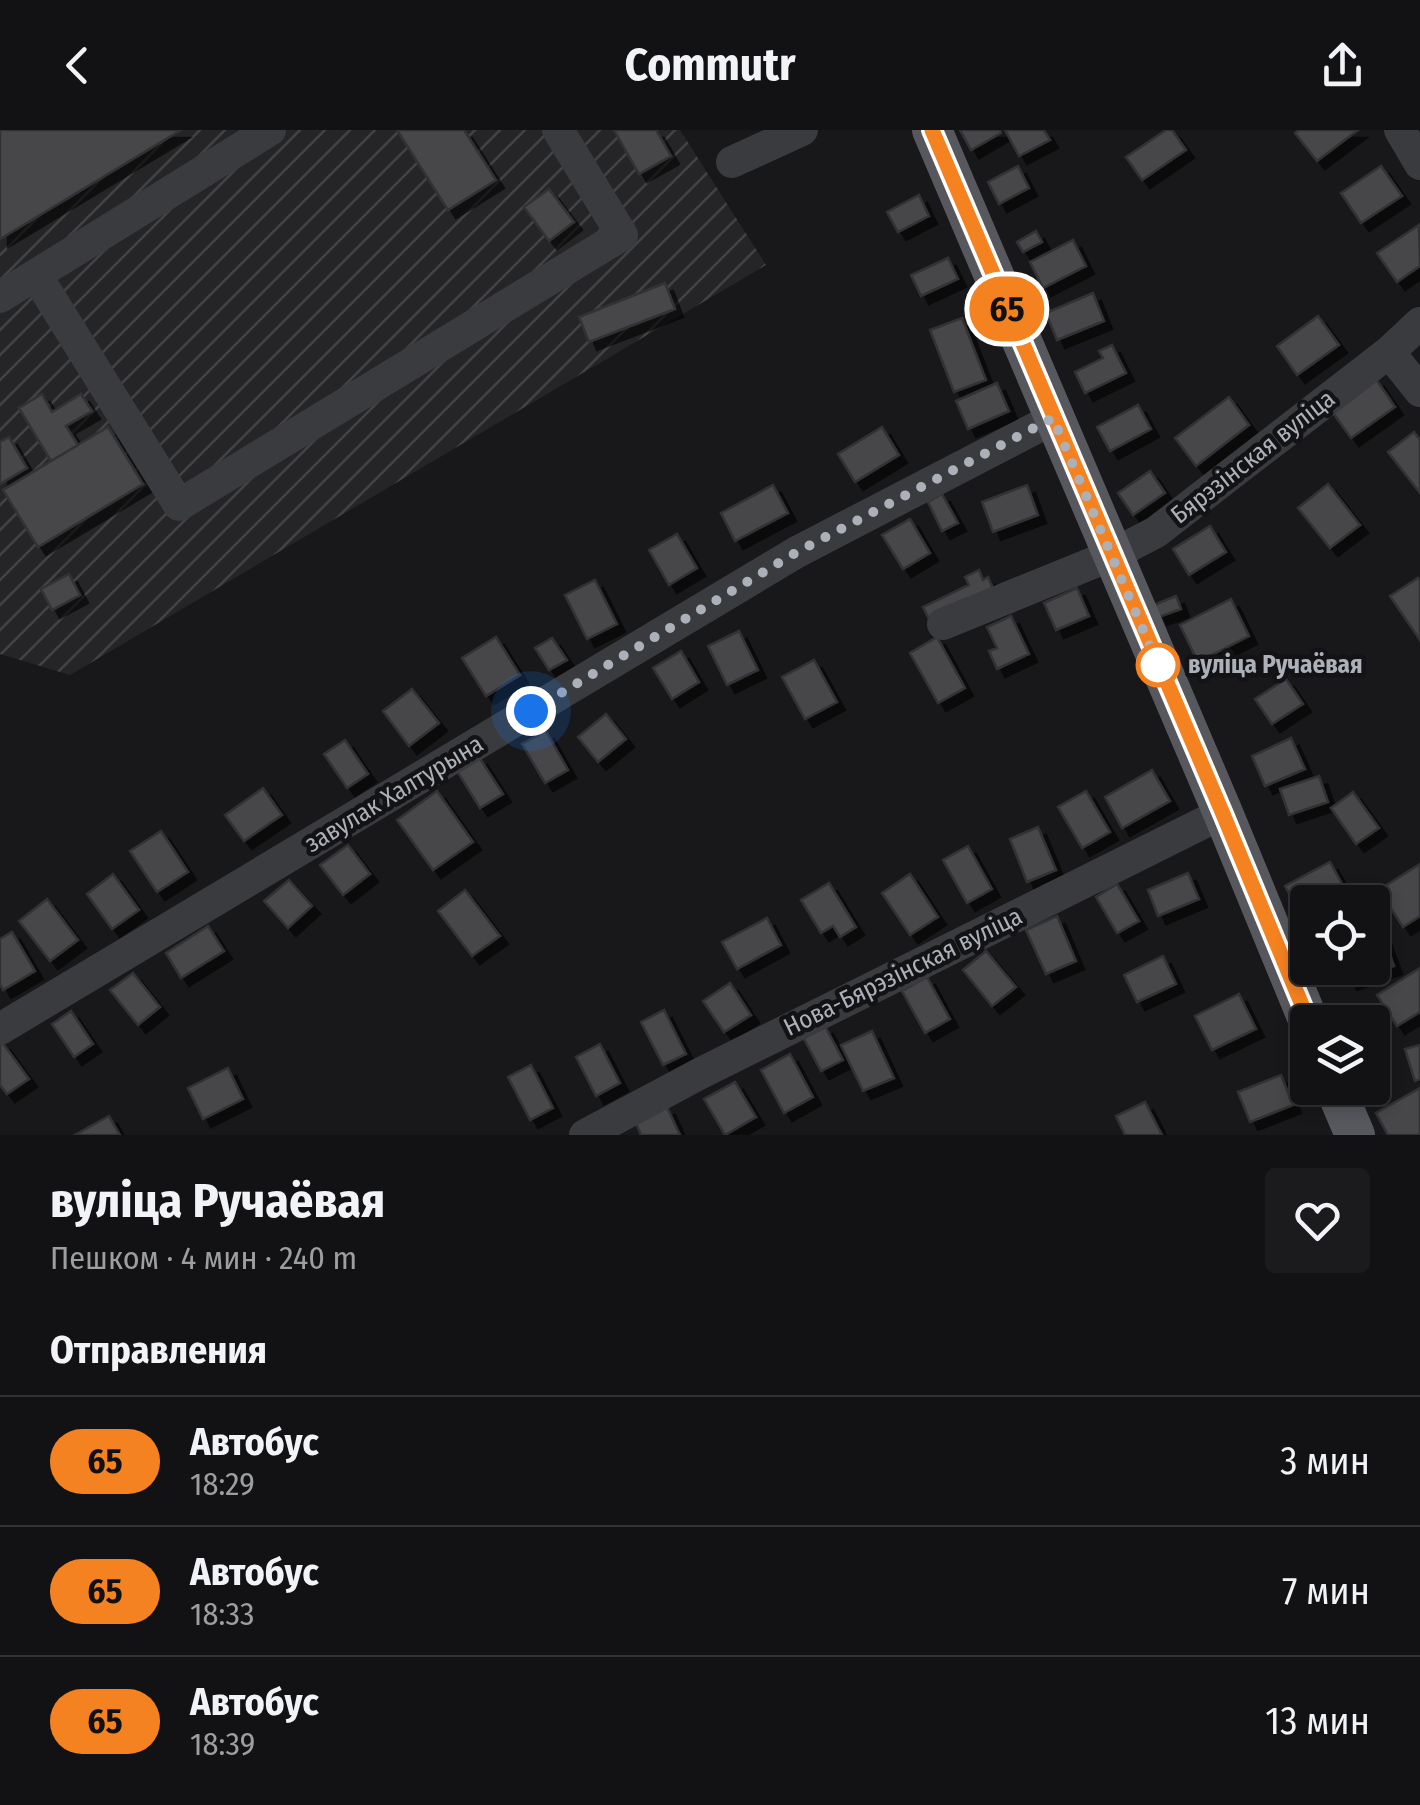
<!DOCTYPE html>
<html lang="ru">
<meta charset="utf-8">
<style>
body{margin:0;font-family:"Fira Sans Condensed",sans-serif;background:#1b1b1d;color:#f1f3f6;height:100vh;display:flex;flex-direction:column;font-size:38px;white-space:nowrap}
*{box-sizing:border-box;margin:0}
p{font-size:32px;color:#9c9ea0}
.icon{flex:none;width:55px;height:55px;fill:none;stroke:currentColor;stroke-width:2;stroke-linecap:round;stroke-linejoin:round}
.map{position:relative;height:1005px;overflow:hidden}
.drawer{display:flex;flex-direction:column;background:#121214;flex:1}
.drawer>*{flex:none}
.badge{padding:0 20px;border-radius:32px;font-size:35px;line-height:65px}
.buttons{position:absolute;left:1290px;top:755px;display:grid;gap:20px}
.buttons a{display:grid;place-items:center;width:100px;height:100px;border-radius:10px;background:#121214;box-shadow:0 5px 15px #0003,0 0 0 2px #313234;font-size:50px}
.you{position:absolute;width:50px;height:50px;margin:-25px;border:8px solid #fff;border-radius:50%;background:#1a73e8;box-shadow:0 0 0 15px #1a73e833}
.map>.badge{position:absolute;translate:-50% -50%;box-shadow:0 0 0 5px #fff}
h2{padding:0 50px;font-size:38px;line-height:90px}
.round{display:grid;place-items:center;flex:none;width:105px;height:105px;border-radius:10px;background:#1b1b1d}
.overview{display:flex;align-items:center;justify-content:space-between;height:170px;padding:0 50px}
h1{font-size:48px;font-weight:700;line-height:75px}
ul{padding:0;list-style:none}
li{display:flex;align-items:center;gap:30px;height:130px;padding:0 50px;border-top:2px solid #313234}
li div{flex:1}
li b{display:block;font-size:38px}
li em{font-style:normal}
li .badge{min-width:110px;font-weight:700;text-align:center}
header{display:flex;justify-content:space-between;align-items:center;height:130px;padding:0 50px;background:#121214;font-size:45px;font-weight:700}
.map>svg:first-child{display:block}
.industrial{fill:url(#industrial-furrows)}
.building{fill:#46464a;stroke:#333336;stroke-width:2.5;filter:url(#shadow)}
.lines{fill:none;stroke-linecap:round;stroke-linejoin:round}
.minor{stroke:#3a3b3f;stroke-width:32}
.major{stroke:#56585d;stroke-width:40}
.line-casing{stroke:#fff;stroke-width:22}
.line{stroke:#f58220;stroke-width:15}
.walk{stroke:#acb0b8;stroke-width:10;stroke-dasharray:0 18}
.stop-dot{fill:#fff;stroke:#f58220;stroke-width:5}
.labels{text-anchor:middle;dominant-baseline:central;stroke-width:9;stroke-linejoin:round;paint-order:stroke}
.street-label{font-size:25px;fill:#acb0b8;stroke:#131315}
.stop-label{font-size:25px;font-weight:bold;fill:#acb0b8;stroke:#131315;text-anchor:start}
</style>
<header><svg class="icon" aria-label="back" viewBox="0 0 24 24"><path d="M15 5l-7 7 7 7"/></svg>Commutr<svg class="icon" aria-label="share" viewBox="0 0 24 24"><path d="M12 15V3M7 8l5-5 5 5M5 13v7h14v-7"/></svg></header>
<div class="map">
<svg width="1420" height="1005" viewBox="0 0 1420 1005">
<defs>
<pattern id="industrial-furrows" width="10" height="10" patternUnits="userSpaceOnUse" patternTransform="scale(2.5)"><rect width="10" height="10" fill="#252527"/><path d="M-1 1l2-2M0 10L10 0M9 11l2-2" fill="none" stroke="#424244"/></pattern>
<filter id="shadow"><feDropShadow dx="8" dy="8" stdDeviation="0" flood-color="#0009"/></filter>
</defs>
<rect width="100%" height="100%" fill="#18181a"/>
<path class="industrial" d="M 0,0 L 680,0 L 766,135 L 70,545 L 0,524 Z"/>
<path class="building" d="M 0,0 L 181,0 L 0,109 Z
M 397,0 L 464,0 L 496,50 L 448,80 Z
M 614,0 L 656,0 L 671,26 L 639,44 Z
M 960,0 L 1000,0 L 1001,3 L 971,20 Z
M 1005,0 L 1044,0 L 1050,10 L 1019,26 Z
M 1166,0 L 1172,0 L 1186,20 L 1142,50 L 1126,27 Z
M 1299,0 L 1358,0 L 1317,31 L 1295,3 Z
M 1018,36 L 1029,58 L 999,74 L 988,52 Z
M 1381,36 L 1402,66 L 1361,93 L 1341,63 Z
M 549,59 L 574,92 L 549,111 L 524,77 Z
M 919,65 L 929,86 L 898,102 L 887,82 Z
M 1419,95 L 1420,136 L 1397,152 L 1377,123 Z
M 1036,101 L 1042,112 L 1023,122 L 1017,112 Z
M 1073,110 L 1086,136 L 1043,158 L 1030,132 Z
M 948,128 L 958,149 L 921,166 L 911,145 Z
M 665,153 L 675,179 L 589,212 L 579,187 Z
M 1093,163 L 1104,191 L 1057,210 L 1046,183 Z
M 1318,186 L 1339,215 L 1297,245 L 1277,216 Z
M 962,188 L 986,250 L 954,262 L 930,200 Z
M 1112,215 L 1126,243 L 1085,263 L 1075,242 L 1103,228 L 1099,221 Z
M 1376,249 L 1395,277 L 1351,308 L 1331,280 Z
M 997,253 L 1009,281 L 968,299 L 956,271 Z
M 42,264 L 52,282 L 81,264 L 92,281 L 66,296 L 78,315 L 51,331 L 19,278 Z
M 1229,267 L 1249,295 L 1196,336 L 1175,308 Z
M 1138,275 L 1151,299 L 1110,321 L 1097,297 Z
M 108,297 L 143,354 L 38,417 L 3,360 Z
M 882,297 L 899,325 L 855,352 L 838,324 Z
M 1414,302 L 1420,310 L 1420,363 L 1388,322 Z
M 9,307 L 27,338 L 0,354 L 0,312 Z
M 1150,341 L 1165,363 L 1133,385 L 1118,363 Z
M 1328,354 L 1360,395 L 1330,418 L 1298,378 Z
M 773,355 L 788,383 L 735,411 L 721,383 Z
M 1027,355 L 1038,385 L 993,402 L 982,372 Z
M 942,364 L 958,393 L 942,401 L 928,372 Z
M 910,389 L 930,423 L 903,439 L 882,405 Z
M 1210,396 L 1226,422 L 1189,445 L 1173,419 Z
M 677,404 L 697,438 L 669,455 L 649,420 Z
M 979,440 L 983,450 L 988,447 L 993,459 L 929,489 L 923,477 L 969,455 L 965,447 Z
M 69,444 L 80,465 L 52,480 L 41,459 Z
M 1418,448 L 1420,451 L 1420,510 L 1390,466 Z
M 595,450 L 617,494 L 587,509 L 565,465 Z
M 1077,458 L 1089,486 L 1056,500 L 1044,473 Z
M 1176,466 L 1181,479 L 1159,487 L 1154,475 Z
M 1231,469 L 1249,506 L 1198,532 L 1180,495 Z
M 1011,486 L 1029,524 L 997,539 L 989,521 L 997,518 L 987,497 Z
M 739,501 L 758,540 L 727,555 L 708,516 Z
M 496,507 L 520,545 L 486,566 L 462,528 Z
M 937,507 L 965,558 L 938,573 L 910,523 Z
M 552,508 L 567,530 L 549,540 L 535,518 Z
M 681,521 L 699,552 L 672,569 L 653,538 Z
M 814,530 L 837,572 L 805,589 L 782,547 Z
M 1286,549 L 1303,574 L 1272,594 L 1255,569 Z
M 412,559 L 439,593 L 409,616 L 383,581 Z
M 606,584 L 626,609 L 598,632 L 578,607 Z
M 546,601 L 568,640 L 545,653 L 522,614 Z
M 1291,608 L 1305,639 L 1265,656 L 1252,626 Z
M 345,610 L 368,644 L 347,658 L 324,624 Z
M 479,627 L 503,664 L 480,678 L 457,641 Z
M 1152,640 L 1170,671 L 1122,698 L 1105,667 Z
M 1319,646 L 1328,672 L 1289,685 L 1280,659 Z
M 263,658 L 282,685 L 244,711 L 225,685 Z
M 437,661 L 473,712 L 433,740 L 397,690 Z
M 1086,661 L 1110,702 L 1082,718 L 1058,677 Z
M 1353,662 L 1379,698 L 1356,714 L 1331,678 Z
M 1038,697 L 1056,740 L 1027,752 L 1010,709 Z
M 161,701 L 188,742 L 157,762 L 130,721 Z
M 348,715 L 370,744 L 343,765 L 320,735 Z
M 968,716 L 992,759 L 967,773 L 943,730 Z
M 1330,732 L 1347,763 L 1330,772 L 1308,772 L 1308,784 L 1302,787 L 1285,756 Z
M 1420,734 L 1420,786 L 1403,797 L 1379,760 Z
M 1188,743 L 1199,769 L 1158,786 L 1148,760 Z
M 113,744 L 139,780 L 112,799 L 87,764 Z
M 910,744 L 938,787 L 910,805 L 882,763 Z
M 289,750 L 312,776 L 288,798 L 264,771 Z
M 829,753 L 856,797 L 840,807 L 833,796 L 821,803 L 801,770 Z
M 1117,754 L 1139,791 L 1117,803 L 1096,767 Z
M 465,760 L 500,806 L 472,826 L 438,781 Z
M 47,769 L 78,810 L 50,831 L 19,791 Z
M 1057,786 L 1076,831 L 1046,844 L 1026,800 Z
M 767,788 L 781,815 L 737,839 L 722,812 Z
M 208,796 L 224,821 L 181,848 L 166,823 Z
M 12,802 L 35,841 L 3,860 L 0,854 L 0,809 Z
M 1383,806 L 1394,836 L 1349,852 L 1344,838 L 1372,838 L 1372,810 Z
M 986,821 L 1016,857 L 992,876 L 963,840 Z
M 1163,826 L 1176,854 L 1137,872 L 1124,845 Z
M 1420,838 L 1420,882 L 1397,896 L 1377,865 Z
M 133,843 L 160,877 L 138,895 L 110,860 Z
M 927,847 L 950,889 L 925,903 L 902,861 Z
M 730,853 L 751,885 L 724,902 L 703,871 Z
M 1239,864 L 1256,899 L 1212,920 L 1195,886 Z
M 664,880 L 686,924 L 663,935 L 641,892 Z
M 71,881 L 93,914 L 74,927 L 52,894 Z
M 825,896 L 843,930 L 821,941 L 803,907 Z
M 872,901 L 894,948 L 863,961 L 841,915 Z
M 2,912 L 29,949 L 7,964 L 0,955 L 0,913 Z
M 600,914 L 620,953 L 596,966 L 576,927 Z
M 1420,915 L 1420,949 L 1415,951 L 1405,919 Z
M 790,924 L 813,967 L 784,983 L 761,940 Z
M 531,935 L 553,978 L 530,990 L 508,947 Z
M 228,938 L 243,969 L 203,989 L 188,958 Z
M 1281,945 L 1293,975 L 1250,992 L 1238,962 Z
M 735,952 L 756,987 L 725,1005 L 704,969 Z
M 1420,958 L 1420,1005 L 1388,1005 L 1376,983 Z
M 1145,972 L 1162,1005 L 1125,1005 L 1116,986 Z
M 667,977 L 680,1005 L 641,1005 L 635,991 Z
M 109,986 L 120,1005 L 75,1005 Z"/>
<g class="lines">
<path class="minor" d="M 1400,0 L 1420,34
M 732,32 L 802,0
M 36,145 L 179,375 L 622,105 L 558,0
M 0,167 L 270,0
M 1389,222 L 1420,261
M 943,494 L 1112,425 L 1156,402 L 1389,222 L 1420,193
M 0,899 L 797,422 L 1053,289
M 585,1005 L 701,943 L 1223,683"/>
<path class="major" d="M 932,0 L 1223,683 L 1309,892
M 1335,958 L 1355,1005"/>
</g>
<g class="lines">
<defs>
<path id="line" d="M 932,0 L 1223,684 L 1309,892"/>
</defs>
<use href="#line" class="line-casing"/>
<use href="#line" class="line"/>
<path class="walk" d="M 531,581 L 797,422 L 1053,288 L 1158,535"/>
</g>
<circle class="stop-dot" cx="1158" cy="535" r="20"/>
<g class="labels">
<g class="street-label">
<text transform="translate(1253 327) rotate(-38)">Бярэзінская вуліца</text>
<text transform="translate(394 664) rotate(-31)">завулак Халтурына</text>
<text transform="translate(903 842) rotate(-26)">Нова-Бярэзінская вуліца</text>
</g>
<g class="stop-label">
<text x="1188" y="535">вуліца Ручаёвая</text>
</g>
</g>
</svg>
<div class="buttons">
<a><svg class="icon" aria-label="locate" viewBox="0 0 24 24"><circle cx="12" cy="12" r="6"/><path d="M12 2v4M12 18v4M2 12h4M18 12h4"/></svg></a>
<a><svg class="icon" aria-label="layers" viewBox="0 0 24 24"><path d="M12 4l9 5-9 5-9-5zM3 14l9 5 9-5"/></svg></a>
</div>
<div class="you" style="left:531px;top:581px"></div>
<b class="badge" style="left:1007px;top:179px;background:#f58220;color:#111">65</b>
</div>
<section class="drawer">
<div class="overview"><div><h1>вуліца Ручаёвая</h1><p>Пешком · 4 мин · 240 m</p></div><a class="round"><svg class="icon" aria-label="heart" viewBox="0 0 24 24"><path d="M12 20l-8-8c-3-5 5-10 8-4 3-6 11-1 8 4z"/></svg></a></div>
<h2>Отправления</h2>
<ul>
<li><span class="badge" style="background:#f58220;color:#111">65</span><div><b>Автобус</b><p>18:29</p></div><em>3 мин</em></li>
<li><span class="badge" style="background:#f58220;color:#111">65</span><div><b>Автобус</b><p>18:33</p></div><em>7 мин</em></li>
<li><span class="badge" style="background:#f58220;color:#111">65</span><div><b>Автобус</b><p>18:39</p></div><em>13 мин</em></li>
</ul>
</section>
